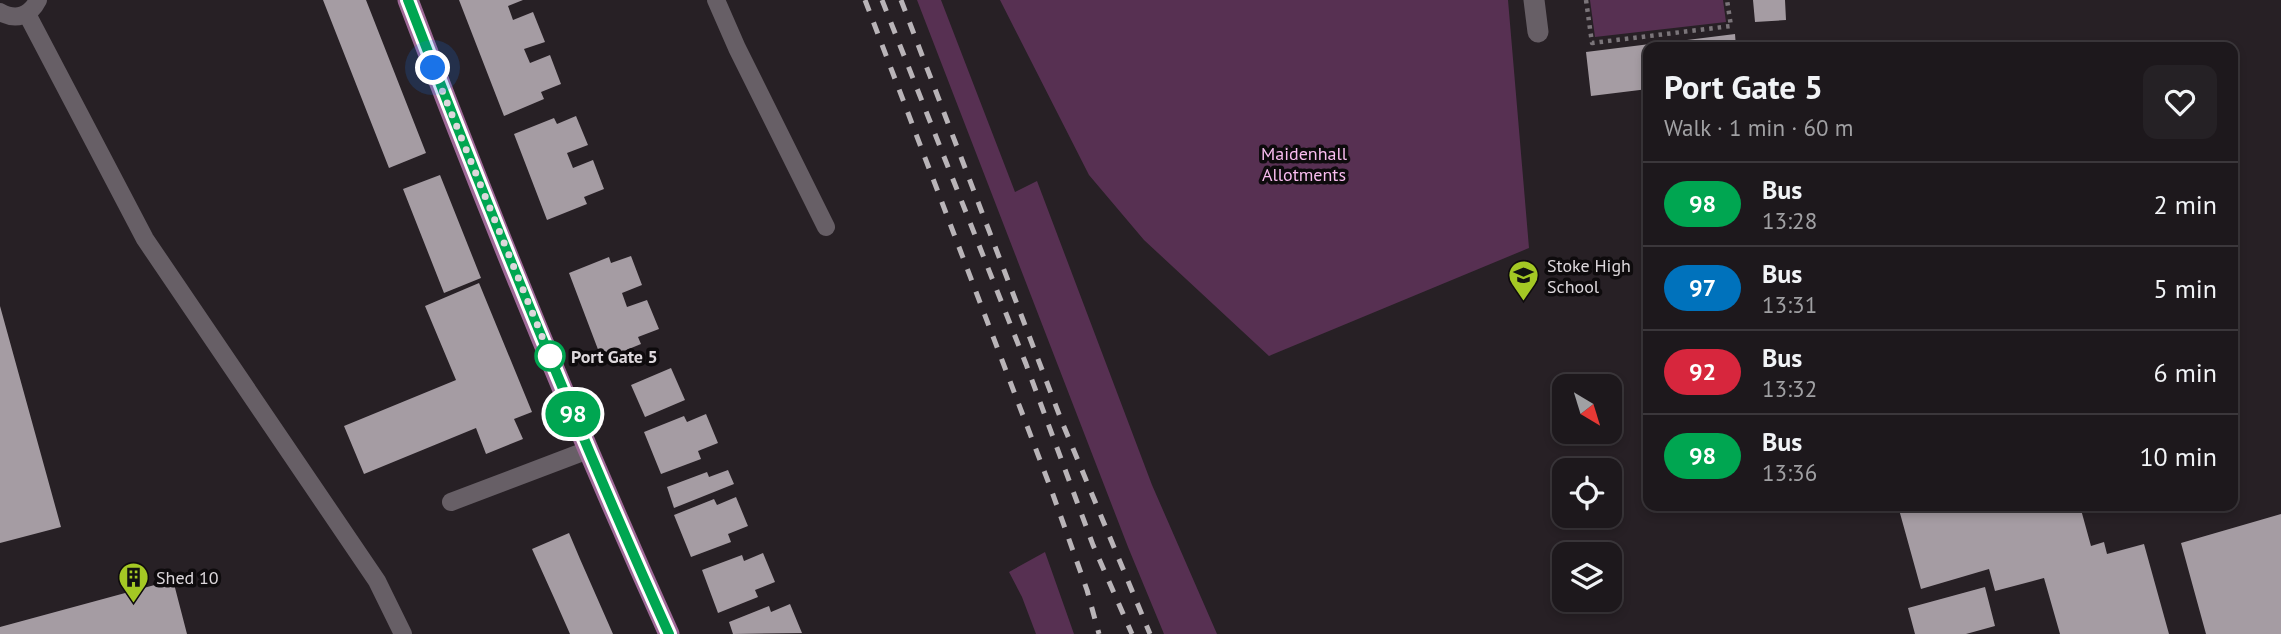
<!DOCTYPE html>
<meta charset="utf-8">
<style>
body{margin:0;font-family:"PT Sans",sans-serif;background:#252125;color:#f1f3f6;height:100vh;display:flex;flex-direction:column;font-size:26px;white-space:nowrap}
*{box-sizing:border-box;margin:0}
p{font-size:23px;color:#a0a0a3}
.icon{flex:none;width:38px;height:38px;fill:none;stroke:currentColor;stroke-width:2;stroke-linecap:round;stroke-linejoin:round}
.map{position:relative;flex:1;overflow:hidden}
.sheet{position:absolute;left:1643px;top:42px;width:595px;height:469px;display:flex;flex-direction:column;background:#1d181c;border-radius:14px;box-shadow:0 4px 10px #0003,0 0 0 2px #3b373b}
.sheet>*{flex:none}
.badge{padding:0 14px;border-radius:23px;font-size:24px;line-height:46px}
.needle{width:46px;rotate:142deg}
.tools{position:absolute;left:1552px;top:374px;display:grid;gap:14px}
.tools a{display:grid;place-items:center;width:70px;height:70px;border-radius:14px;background:#1d181c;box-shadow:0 4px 10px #0003,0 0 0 2px #3b373b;font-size:35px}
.you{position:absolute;width:35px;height:35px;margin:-18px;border:5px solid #fff;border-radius:50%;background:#1a73e8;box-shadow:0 0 0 10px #1a73e833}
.map>.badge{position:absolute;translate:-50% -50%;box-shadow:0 0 0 4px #fff}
.round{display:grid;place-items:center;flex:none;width:74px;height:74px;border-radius:14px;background:#252125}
.summary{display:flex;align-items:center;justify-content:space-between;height:119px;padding:0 21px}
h1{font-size:33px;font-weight:600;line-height:52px}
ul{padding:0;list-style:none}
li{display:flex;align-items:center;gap:21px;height:84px;padding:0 21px;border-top:2px solid #3b373b}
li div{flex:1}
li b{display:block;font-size:26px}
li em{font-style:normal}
li .badge{min-width:77px;font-weight:700;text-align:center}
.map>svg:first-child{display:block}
.green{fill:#573052}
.building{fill:#a59ca3}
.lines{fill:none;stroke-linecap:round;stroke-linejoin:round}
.path{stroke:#7b757a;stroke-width:4.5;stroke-dasharray:3.5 5;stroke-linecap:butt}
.lane{stroke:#675f66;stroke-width:18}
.street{stroke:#675f66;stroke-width:21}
.primary{stroke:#9e6997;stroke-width:21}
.rail{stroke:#b9b4b8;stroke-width:5;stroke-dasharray:12 12;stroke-linecap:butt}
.line-casing{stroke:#fff;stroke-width:16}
.line{stroke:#00a651;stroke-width:10}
.walk{stroke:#ddd8dc;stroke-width:7;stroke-dasharray:0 12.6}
.stop-dot{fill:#fff;stroke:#00a651;stroke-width:3.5}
.labels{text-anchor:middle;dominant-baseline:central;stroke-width:7;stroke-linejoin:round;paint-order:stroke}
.park-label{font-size:18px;fill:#f9bcef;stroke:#0e0b0d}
.poi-label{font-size:18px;fill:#ddd8dc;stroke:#0e0b0d;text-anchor:start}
.stop-label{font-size:18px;font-weight:bold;fill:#ddd8dc;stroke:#0e0b0d;text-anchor:start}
</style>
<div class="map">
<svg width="2281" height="634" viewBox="0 0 2281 634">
<rect width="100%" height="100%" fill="#272025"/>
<path class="green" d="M 917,0 L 941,0 L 1015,192 L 1037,181 L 1152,485 L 1217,634 L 1164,634 L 1128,547 Z
M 1000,0 L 1508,0 L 1529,248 L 1269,356 L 1144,240 L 1089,175 Z
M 1590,0 L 1723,0 L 1726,22 L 1595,37 Z
M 1045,552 L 1074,634 L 1036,634 L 1022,597 L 1009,572 Z"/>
<path class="building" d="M 323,0 L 366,0 L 426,153 L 389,168 Z
M 459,0 L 523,0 L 508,6 L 513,20 L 533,12 L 545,42 L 524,49 L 530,63 L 550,55 L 561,84 L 541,92 L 544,99 L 504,116 Z
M 1753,0 L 1785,0 L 1786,20 L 1755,22 Z
M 1735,34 L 1736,47 L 1663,47 L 1663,43 Z
M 1650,44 L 1648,89 L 1591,96 L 1586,52 Z
M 576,116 L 588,145 L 567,153 L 573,168 L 593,160 L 604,189 L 584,197 L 587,204 L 547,220 L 514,134 L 554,118 L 557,124 Z
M 440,175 L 481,278 L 444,293 L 403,189 Z
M 631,256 L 642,285 L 622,293 L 627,307 L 647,300 L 659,329 L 638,337 L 641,344 L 602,360 L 569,273 L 609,257 L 611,263 Z
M 479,283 L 532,412 L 514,419 L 523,439 L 486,454 L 476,428 L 364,474 L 344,426 L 456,380 L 425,306 Z
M 0,306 L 61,527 L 0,543 Z
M 671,368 L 685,400 L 645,417 L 631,385 Z
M 706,414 L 718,443 L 698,451 L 701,459 L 661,474 L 644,432 L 684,416 L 687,422 Z
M 728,470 L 734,484 L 674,508 L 667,487 L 707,472 L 709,477 Z
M 736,497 L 748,526 L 728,534 L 731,542 L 691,557 L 674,515 L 714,499 L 717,505 Z
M 1898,506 L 2080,506 L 2091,546 L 2104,542 L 2107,554 L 2144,544 L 2169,634 L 2060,634 L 2044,578 L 1995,591 L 1989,569 L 1921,589 Z
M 2281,514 L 2281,634 L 2206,634 L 2181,543 Z
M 569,533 L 580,559 L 613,634 L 570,634 L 555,600 L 532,549 Z
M 763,553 L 775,582 L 755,590 L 758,597 L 718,613 L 702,570 L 742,555 L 744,561 Z
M 173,580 L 187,634 L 0,634 L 0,627 Z
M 1985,587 L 1995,626 L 1966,634 L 1915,634 L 1908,608 Z
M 790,604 L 802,633 L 733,634 L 729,622 L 769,606 L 771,612 Z"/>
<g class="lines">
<path class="path" d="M 1586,0 L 1592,43 L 1731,26 L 1727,0"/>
<path class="lane" d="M 716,0 L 737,48 L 826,227
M 0,12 C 16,21 30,16 38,0
M 27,14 L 145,239 L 377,581 L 403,634
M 451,502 L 588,450"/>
<path class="street" d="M 1534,0 L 1538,32"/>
<path class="primary" d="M 408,0 C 489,214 575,426 669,634"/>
<path class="rail" d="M 865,0 L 1051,489 L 1087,590 L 1099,634
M 882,0 L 1026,364 L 1093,545 L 1132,634
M 901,0 L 1062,422 L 1150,634"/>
</g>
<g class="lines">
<defs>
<path id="line" d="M 408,0 C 490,213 575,426 669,634"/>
</defs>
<use href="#line" class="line-casing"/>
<use href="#line" class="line"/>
<path class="walk" d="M 433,68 L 550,356"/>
</g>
<defs>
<symbol id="school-pin" viewBox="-11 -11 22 30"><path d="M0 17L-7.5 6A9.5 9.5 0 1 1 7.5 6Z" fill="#a4c824" stroke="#0e0b0d"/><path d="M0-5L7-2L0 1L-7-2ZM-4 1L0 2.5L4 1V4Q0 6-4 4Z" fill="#111"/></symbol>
<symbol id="building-pin" viewBox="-11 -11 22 30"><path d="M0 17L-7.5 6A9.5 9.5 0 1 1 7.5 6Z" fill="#a4c824" stroke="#0e0b0d"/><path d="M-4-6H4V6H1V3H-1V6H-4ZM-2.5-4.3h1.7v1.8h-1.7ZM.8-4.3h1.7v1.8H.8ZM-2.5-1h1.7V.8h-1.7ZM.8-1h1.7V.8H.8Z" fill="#111"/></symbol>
</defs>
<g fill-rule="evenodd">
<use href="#school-pin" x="1506" y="258" width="35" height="47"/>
<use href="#building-pin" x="116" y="560" width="35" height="47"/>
</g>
<circle class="stop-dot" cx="550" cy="356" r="14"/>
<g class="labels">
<g class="park-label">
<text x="1304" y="153">Maidenhall<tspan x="1304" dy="21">Allotments</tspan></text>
</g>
<g class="poi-label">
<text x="1547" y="265">Stoke High<tspan x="1547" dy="21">School</tspan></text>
<text x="156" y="577">Shed 10</text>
</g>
<g class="stop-label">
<text x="571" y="356">Port Gate 5</text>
</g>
</g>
</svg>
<div class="tools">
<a><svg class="needle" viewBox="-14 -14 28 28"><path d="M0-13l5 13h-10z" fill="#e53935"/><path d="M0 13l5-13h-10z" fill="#a0a0a3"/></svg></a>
<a><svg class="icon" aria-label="locate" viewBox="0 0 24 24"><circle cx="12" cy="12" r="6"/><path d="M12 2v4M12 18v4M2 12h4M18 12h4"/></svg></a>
<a><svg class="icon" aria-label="layers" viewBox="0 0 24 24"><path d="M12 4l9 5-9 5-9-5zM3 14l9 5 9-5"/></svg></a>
</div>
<div class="you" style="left:433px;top:68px"></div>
<b class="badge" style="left:573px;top:414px;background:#00a651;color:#fff">98</b>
<section class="sheet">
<div class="summary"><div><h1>Port Gate 5</h1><p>Walk · 1 min · 60 m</p></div><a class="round"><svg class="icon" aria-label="heart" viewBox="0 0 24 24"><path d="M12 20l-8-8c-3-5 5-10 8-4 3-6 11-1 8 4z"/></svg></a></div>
<ul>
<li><span class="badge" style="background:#00a651;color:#fff">98</span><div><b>Bus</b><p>13:28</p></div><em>2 min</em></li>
<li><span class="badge" style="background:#0072bc;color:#fff">97</span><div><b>Bus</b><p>13:31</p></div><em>5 min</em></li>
<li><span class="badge" style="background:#d7263d;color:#fff">92</span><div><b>Bus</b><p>13:32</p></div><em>6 min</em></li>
<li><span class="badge" style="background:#00a651;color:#fff">98</span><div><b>Bus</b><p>13:36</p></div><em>10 min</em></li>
</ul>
</section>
</div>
